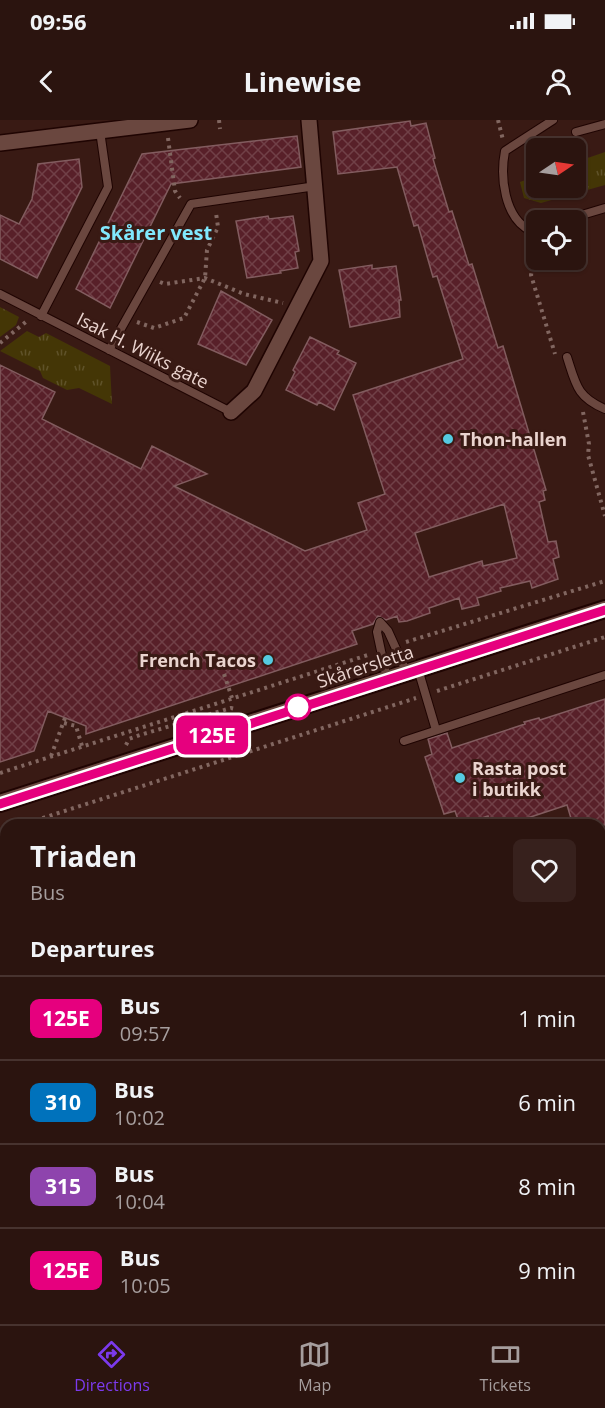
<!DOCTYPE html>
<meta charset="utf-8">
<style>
body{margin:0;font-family:"Open Sans",sans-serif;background:#37211d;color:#f1f3f6;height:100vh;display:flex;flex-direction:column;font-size:22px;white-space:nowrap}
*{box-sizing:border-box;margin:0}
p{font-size:20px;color:#a69e9e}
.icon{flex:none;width:33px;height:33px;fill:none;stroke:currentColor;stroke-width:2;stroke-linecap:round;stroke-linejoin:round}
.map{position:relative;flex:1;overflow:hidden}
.drawer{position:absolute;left:0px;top:699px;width:606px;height:506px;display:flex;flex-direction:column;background:#2b140f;border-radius:18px 18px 0 0;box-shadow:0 2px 4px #0004,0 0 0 2px #47332f}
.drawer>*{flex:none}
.badge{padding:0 12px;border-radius:9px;font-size:21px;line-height:39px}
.needle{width:39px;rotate:77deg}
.buttons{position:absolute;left:526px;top:18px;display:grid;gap:12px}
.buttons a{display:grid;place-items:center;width:60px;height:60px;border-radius:9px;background:#2b140f;box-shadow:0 2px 4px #0004,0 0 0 2px #47332f;font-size:30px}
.map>.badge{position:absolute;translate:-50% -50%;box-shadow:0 0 0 3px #fff}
h2{padding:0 30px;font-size:22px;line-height:54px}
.round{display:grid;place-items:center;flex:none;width:63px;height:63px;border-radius:9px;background:#37211d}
.head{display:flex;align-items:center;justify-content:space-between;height:102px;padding:0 30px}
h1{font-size:28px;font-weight:700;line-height:45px}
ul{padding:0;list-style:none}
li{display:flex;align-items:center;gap:18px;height:84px;padding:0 30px;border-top:2px solid #47332f}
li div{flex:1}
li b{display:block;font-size:22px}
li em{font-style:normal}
li .badge{min-width:66px;font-weight:700;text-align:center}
.status{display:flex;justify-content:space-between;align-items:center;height:42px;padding:0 30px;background:#2b140f;direction:ltr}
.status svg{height:16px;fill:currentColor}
header{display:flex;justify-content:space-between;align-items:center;height:78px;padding:0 30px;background:#2b140f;font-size:27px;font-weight:700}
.tab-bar{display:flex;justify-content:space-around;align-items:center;height:84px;border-top:2px solid #47332f;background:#2b140f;font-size:16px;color:#a69e9e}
.tab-bar a{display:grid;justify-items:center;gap:3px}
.tab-bar .active{color:#7c3aed}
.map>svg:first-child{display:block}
.grass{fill:url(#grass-tufts)}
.forest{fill:url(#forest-crowns)}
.building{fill:url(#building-cross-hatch);stroke:#825c5f;stroke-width:1.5;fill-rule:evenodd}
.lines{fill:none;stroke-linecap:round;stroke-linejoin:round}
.service-casing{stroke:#1f0402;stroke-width:10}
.minor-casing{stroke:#1f0402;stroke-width:18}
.tertiary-casing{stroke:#1f0402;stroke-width:20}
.path{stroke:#816660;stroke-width:4;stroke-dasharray:3 4.5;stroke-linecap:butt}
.service{stroke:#6a473f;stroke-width:8}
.minor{stroke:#6a473f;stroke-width:15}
.tertiary{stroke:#6a473f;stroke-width:16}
.line-casing{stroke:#fff;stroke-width:14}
.line{stroke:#e6007e;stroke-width:9}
.poi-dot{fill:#55cae0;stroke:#391a14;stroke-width:2}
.stop-dot{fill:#fff;stroke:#e6007e;stroke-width:3}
.labels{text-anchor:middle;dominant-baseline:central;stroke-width:6;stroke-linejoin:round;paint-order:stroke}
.street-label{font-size:18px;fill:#ead4cf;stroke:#391a14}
.poi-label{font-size:18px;font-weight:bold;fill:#ead4cf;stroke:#391a14;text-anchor:start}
.neighbourhood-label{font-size:20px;font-weight:bold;fill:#81e8fd;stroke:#391a14}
</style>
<div class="status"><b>09:56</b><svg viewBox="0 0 49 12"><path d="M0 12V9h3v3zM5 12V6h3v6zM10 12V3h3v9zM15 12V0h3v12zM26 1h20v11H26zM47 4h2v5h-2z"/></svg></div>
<header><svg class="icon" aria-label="back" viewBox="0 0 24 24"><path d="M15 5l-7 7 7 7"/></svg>Linewise<svg class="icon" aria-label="person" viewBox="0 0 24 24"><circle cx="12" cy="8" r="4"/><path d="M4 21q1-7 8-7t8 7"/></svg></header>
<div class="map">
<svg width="605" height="1204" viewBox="0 0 605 1204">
<defs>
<pattern id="grass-tufts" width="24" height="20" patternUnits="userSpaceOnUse" patternTransform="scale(1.5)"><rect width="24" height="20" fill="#443606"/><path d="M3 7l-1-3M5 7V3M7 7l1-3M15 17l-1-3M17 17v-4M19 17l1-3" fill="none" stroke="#5f5229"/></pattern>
<pattern id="forest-crowns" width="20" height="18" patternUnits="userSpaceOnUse" patternTransform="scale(1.5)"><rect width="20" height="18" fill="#5c4a04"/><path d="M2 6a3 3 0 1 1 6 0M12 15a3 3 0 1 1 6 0" fill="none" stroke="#746328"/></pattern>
<pattern id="building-cross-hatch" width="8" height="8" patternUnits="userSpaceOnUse" patternTransform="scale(1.5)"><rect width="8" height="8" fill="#582029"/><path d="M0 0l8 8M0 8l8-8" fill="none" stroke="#704047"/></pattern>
</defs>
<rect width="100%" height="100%" fill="#391a14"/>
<path class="grass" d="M 605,32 L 605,65 L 541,83 L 524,78 L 520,62 L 537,56 L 537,68 L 576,68 L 576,42 Z
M 0,187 L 19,197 L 16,205 L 0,217 Z
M 27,211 L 39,217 L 46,213 L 110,246 L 112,284 L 79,268 L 67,270 L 43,258 L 40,251 L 0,231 Z
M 371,1198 L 375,1204 L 67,1204 L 64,1199 Z"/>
<path class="forest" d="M 600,777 L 605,778 L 605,1115 L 600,1114 Z"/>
<path class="building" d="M 410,1 L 411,6 L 426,3 L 435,38 L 433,39 L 449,92 L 452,91 L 469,145 L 472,144 L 498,228 L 503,226 L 546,370 L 543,371 L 545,380 L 539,382 L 548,422 L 556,421 L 559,437 L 553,439 L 558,459 L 532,468 L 530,461 L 500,468 L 501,471 L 477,478 L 479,485 L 462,489 L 459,478 L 429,488 L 430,493 L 407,501 L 399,502 L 397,496 L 386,500 L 378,496 L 373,504 L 352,511 L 357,524 L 86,614 L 86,606 L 48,591 L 34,631 L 0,642 L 0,245 L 55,272 L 42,299 L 141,349 L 152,326 L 207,354 L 174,366 L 305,431 L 367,410 L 358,383 L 385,374 L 353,275 L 463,239 L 437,156 L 433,157 L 418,105 L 414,106 L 397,47 L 338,54 L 333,12 ZM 504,384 L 517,438 L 483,446 L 482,441 L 429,457 L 415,413 Z
M 297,16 L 301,47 L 171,64 L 110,188 L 76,169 L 142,34 Z
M 79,39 L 82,67 L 37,158 L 0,139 L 0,95 L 19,104 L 32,79 L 38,44 Z
M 268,96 L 269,99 L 293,96 L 299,131 L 295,132 L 298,148 L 280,151 L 281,153 L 247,158 L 236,101 Z
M 372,145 L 372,149 L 396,146 L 401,180 L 399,180 L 400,197 L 350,207 L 339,150 Z
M 221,171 L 272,200 L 246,245 L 198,224 Z
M 310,217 L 339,231 L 337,234 L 356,243 L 334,290 L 319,282 L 317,285 L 286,270 L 295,252 L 293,250 Z
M 605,579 L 605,705 L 573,705 L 567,685 L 506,705 L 491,705 L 488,696 L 460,705 L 455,691 L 444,694 L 425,637 L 432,634 L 428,619 L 447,613 L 452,628 L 525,604 L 524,602 L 539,598 L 540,600 Z"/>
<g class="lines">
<defs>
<path id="service" d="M 576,12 L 605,4
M 565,100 L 605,88
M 537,109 L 531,111 C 504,98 500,57 505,31 L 553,0
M 0,174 L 231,292
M 41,196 L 108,67 L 100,11
M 109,230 L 191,84 L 316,66
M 567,237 C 576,265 577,277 605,289
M 380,502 L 377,512 L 387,559
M 380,502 L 388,511 L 407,553
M 418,549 L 436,610
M 404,621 L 605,555
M 600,1120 L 605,1124
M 600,1188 L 605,1188"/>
<path id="minor" d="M 0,23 L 190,0
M 231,292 L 254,271 L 321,141 L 309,0
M 0,1078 L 6,1080
M 0,1121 L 6,1133
M 41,1198 L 44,1204"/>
<path id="tertiary" d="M 0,683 L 605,489"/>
</defs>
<use href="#service" class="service-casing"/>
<use href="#minor" class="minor-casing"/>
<use href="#tertiary" class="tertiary-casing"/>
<path class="path" d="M 219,0 L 220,9
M 498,0 L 503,20
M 168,18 L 175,71 L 180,78
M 535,121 L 533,146 L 540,147
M 533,146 L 531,155 L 555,234
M 160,162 L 165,164 L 205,158 L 244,174 L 283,183
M 137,202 L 154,208 L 184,198 L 205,158 L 207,130 L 218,107 L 216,93
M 0,223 L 27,201
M 583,292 L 589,324 L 588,335 L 605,396
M 406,522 L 605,461
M 224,554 L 232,578
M 437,571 L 605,517
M 64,603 L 76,606 L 82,626
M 126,625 L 129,619 L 140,615 L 231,588 L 236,589
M 51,636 L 65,598
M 0,653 L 371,534
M 21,705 L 416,578
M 0,712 L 6,710
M 372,1198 L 376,1204
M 444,1204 L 452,1198"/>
<use href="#service" class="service"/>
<use href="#minor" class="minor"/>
<use href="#tertiary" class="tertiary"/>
</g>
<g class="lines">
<defs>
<path id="line" d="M 0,684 L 605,490"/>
</defs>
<use href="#line" class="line-casing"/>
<use href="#line" class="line"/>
</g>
<g class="poi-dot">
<circle cx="448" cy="319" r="6"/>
<circle cx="268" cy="540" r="6"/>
<circle cx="460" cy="658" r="6"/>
</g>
<circle class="stop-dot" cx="298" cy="587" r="12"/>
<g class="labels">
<g class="street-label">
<text transform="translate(143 230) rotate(27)">Isak H. Wiiks gate</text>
<text transform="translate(365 546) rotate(-18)">Skårersletta</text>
</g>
<g class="poi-label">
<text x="460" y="319">Thon-hallen</text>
<text x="256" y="540" text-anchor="end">French Tacos</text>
<text x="472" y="648">Rasta post<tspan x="472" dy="21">i butikk</tspan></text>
</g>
<g class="neighbourhood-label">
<text x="156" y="112">Skårer vest</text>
</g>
</g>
</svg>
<div class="buttons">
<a><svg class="needle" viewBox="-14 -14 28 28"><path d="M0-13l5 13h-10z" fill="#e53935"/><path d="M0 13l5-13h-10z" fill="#a69e9e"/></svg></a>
<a><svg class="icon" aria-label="locate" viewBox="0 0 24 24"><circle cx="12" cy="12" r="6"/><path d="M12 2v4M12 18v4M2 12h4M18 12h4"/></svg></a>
</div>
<b class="badge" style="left:212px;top:615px;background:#e6007e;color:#fff">125E</b>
<section class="drawer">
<div class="head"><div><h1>Triaden</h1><p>Bus</p></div><a class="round"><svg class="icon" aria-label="heart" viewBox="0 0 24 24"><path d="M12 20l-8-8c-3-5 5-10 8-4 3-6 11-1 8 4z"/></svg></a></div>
<h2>Departures</h2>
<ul>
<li><span class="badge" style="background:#e6007e;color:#fff">125E</span><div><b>Bus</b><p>09:57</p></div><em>1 min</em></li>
<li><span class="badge" style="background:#0072bc;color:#fff">310</span><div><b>Bus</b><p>10:02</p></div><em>6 min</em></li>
<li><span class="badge" style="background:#8e44ad;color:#fff">315</span><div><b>Bus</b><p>10:04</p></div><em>8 min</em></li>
<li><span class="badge" style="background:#e6007e;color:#fff">125E</span><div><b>Bus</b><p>10:05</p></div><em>9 min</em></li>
</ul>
</section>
</div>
<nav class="tab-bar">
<a class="active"><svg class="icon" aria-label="directions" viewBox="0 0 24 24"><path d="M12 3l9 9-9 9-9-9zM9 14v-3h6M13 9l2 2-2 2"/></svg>Directions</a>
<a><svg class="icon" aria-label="map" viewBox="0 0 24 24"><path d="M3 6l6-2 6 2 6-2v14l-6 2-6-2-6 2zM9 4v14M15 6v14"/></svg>Map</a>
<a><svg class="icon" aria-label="tickets" viewBox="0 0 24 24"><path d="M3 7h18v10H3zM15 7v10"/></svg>Tickets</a>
</nav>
